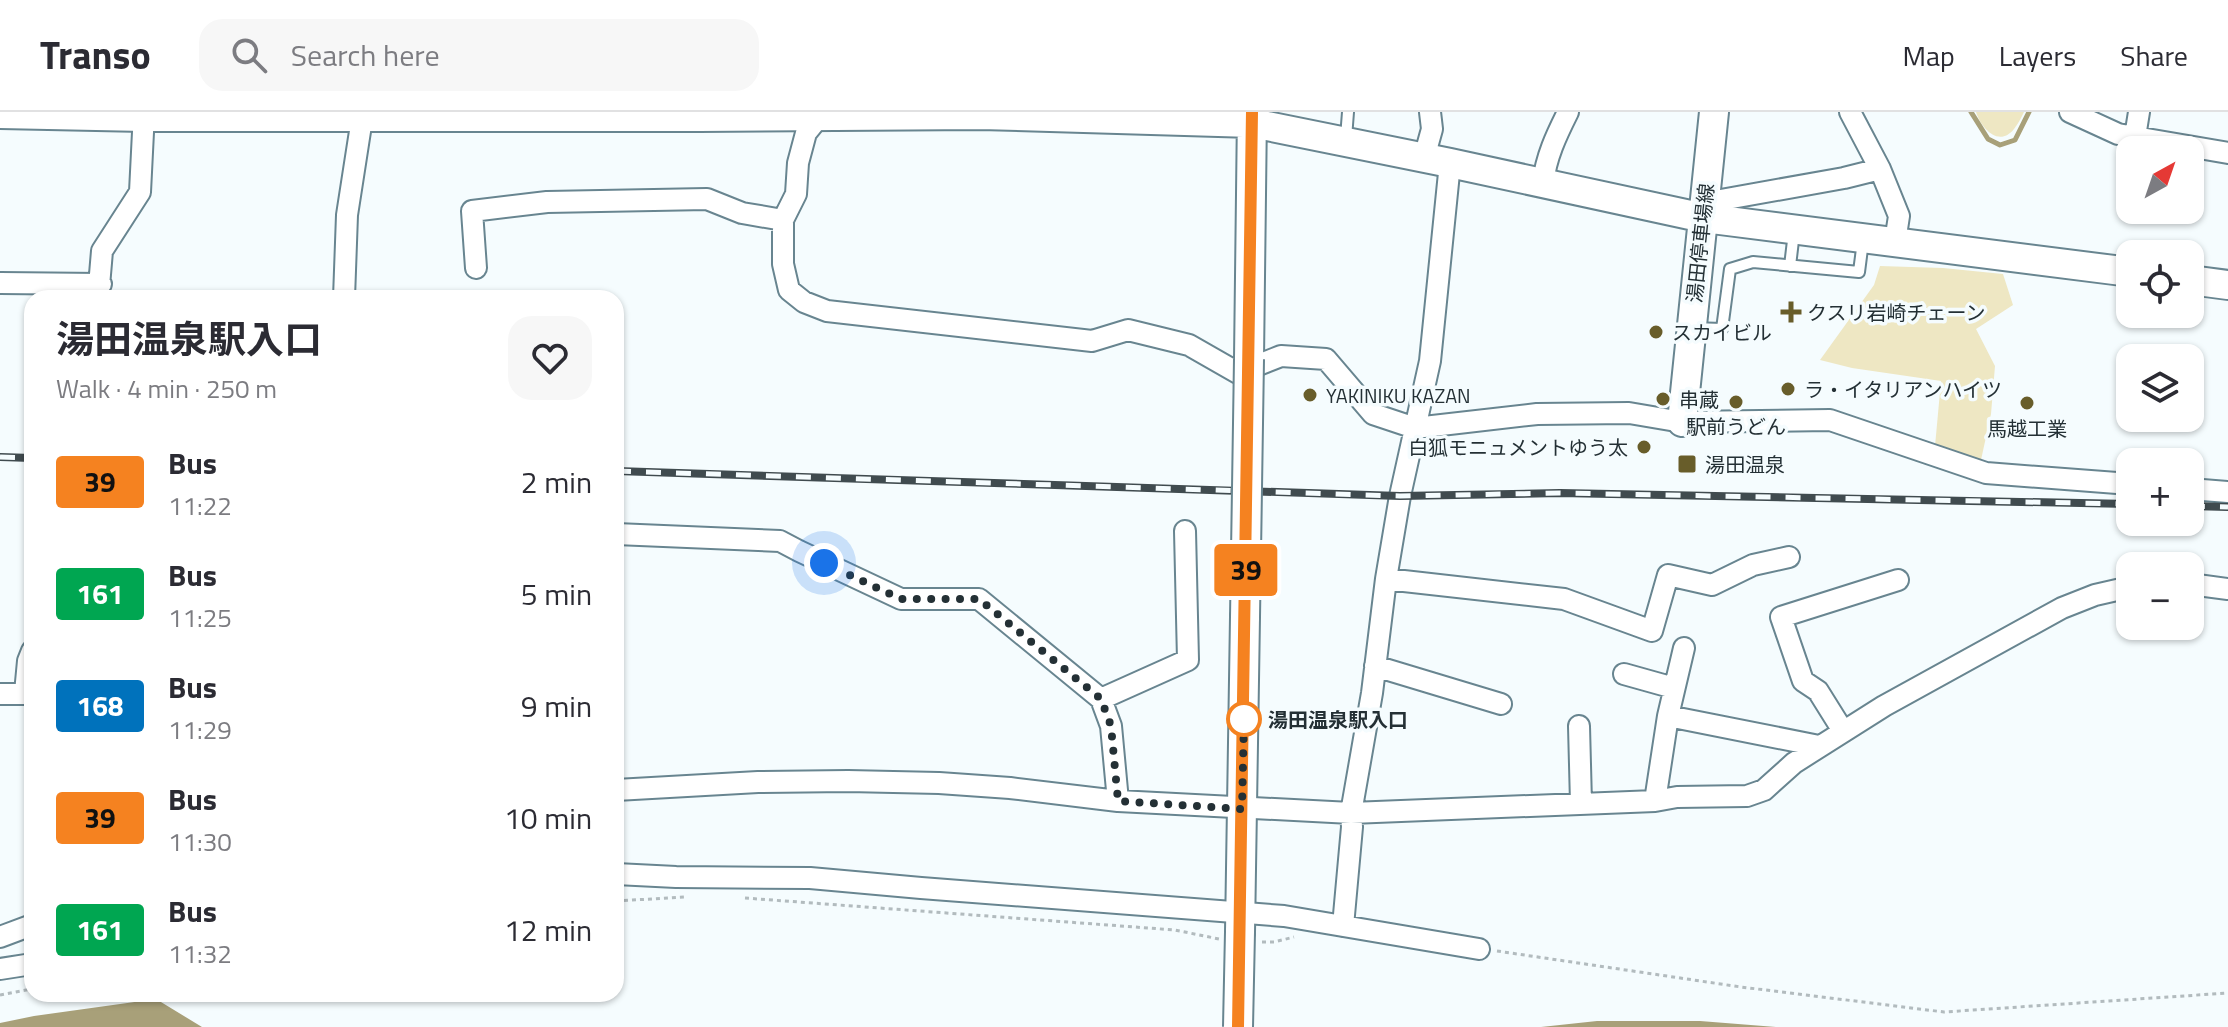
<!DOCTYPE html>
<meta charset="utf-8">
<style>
body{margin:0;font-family:"Titillium Web","Noto Sans JP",sans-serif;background:#f7f7f7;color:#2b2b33;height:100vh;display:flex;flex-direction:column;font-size:30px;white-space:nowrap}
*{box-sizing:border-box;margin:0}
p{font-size:26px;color:#7c7c81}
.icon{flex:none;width:44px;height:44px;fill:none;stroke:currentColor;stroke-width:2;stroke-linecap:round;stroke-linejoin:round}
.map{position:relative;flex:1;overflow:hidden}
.drawer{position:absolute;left:24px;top:178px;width:600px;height:712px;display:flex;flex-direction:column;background:#fff;border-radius:24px;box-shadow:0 2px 6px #0004}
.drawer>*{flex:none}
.badge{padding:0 16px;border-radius:6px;font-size:28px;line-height:52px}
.needle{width:52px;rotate:40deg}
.controls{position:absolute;left:2116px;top:24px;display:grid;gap:16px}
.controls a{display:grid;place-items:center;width:88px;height:88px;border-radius:16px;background:#fff;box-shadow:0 2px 6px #0004;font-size:40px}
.you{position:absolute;width:40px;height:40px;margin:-20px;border:6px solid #fff;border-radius:50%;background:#1a73e8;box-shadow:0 0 0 12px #1a73e833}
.map>.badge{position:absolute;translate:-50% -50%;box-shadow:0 0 0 4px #fff}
.round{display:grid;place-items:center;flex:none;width:84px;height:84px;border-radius:24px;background:#f7f7f7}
.headline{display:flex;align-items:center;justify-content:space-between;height:136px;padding:0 32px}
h1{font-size:38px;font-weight:700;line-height:60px}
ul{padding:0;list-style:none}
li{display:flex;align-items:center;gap:24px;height:112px;padding:0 32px}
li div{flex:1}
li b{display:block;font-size:30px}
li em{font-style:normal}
li .badge{min-width:88px;font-weight:700;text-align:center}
header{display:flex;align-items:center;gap:48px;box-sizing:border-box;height:112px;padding:0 40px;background:#fff;border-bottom:2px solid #e1e1e2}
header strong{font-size:38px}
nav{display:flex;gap:44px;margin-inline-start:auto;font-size:28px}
.search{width:560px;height:72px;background:#f7f7f7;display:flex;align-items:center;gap:20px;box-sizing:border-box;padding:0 28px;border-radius:24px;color:#7c7c81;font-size:30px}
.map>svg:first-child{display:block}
.green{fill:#eee7c3}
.water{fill:#a8a079}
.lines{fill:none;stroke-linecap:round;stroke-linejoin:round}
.stream{stroke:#a8a079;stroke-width:5}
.lane-casing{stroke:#688590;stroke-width:14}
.street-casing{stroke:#688590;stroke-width:24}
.secondary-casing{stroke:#688590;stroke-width:32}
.path{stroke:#b2bbbe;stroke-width:3;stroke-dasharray:4 4;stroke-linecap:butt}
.lane{stroke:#fff;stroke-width:10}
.street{stroke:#fff;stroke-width:20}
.secondary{stroke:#fff;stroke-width:28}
.rail-casing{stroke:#404b4f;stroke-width:8}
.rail{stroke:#f5fcfe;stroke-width:5;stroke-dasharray:15;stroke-linecap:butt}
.secondary-bridge-casing{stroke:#688590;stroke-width:32;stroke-linecap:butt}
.secondary-bridge{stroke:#fff;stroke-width:28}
.line-casing{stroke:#fff;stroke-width:18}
.line{stroke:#f58220;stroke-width:12}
.walk{stroke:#243035;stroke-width:8;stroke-dasharray:0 14.4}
.poi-dot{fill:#685d2a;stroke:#f5fcfe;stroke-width:3}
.stop-dot{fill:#fff;stroke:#f58220;stroke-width:4}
.labels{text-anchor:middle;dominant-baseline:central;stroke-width:7;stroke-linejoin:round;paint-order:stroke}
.street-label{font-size:20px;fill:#243035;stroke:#f5fcfe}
.poi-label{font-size:20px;fill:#243035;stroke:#f5fcfe;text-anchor:start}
.stop-label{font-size:20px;font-weight:bold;fill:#243035;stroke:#f5fcfe;text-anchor:start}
</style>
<header>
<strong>Transo</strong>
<div class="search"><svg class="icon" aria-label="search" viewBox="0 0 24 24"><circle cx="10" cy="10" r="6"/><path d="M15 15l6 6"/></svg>Search here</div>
<nav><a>Map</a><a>Layers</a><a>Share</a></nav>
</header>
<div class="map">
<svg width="2228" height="915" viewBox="0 0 2228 915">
<rect width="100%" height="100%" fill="#f5fcfe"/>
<path class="green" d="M 1976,0 L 2024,0 C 2021,6 2018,12 2014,17 C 1999,36 1981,16 1976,0 Z
M 1880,154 L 1943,156 L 2003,162 L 2013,193 L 1976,217 L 1995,254 L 1991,302 L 1981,348 L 1935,334 L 1941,269 L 1852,256 L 1820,248 L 1874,173 Z"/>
<path class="water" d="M 156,887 L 202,915 L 0,915 L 0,911 L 34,904 Z
M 1597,909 L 1700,909 L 1776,915 L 1541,915 Z"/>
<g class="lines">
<path class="stream" d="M 1971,0 L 1988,27 L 2000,33 L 2015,28 L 2029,0"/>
<defs>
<path id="lane" d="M 1346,26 L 1348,0
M 1790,154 L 1794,120
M 1692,216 L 1722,217 L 1730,157 L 1753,150 L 1859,160 L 1863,129"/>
<path id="street" d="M 820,0 L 819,5 L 806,21 L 798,51 L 796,82 L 783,108 L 783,152 L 789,178 L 804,190 L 827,199 L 1092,229 L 1128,218 L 1189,233 L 1238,261 L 1281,244 L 1326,247 L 1373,302 L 1415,316 L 1537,302 L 1629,301 L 1682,310 L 1830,308 L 1986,361 L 2130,372
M 1850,0 L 1880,57 L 1899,104 L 1895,130
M 2070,0 L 2118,22 L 2135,25
M 2139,0 L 2135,25 L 2228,41
M 1424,46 L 1432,17 L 1430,0
M 1543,71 C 1546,45 1556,24 1568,0
M 1704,91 L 1844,66 L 1880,57
M 476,156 L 472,99 L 547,90 L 707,87 L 742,101 L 783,108
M 0,171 L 101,172
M 98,186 L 102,139 L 140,80 L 144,0
M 344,186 L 347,103 L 363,0
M 2190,377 L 2228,380
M 616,422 L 780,429 L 799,439 L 901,487 L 979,487 L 1101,587 L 1111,614 L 1118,689
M 1386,467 L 1564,487 L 1652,519 L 1668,463 L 1712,473 L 1753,453 L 1789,445
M 2190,472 L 2228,477
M 1375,554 L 1501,592
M 1624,562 L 1674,576
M 25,581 L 28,549 L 32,539
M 0,582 L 32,582
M 1101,587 L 1188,548 L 1185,419
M 1668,604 L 1684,536
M 1579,614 L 1581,691
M 1843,619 L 1818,579 L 1803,569 L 1781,505 L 1898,468
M 616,678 L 758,670 L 848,669 L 939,671 L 1010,676 L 1118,689 L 1351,701 L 1655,689 L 1677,685 L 1747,684 L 1764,678 L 1794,651 L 1884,594 L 2062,496 L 2095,483 L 2130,475
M 1655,689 L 1668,604 L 1819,634
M 616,762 L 676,765 L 810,766 L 921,776 L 1284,804 L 1479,837
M 1343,814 L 1352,715 L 1351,701 L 1372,581 L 1386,467 L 1400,384 L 1430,249 L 1450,51
M 0,825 L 32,813
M 0,857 L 32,852"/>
<path id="secondary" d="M 0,2 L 144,5 L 699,5 L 981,3 L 1252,11 L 1450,51 L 1704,106 L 2130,160
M 2190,168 L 2228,173
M 1249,247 L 1252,0
M 1682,310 L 1714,0
M 1240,820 L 1245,505"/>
</defs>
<use href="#lane" class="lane-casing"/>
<use href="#street" class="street-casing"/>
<use href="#secondary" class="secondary-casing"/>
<path class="path" d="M 745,786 L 1175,818 L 1219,827
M 616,789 L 685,785
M 1262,830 L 1274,830 L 1294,825
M 1497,839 L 1741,875 L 1944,900 L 2228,881
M 0,883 L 32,877"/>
<use href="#lane" class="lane"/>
<use href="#street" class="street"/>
<use href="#secondary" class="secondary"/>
<defs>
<path id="rail" d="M 0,345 L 32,346
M 616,359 L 1400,384 L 1560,381 L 2130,392
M 2190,394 L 2228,395"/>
</defs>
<use href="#rail" class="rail-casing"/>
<use href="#rail" class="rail"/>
<defs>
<path id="secondary-bridge" d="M 1245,505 L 1249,247
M 1238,915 L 1240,820"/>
</defs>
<use href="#secondary-bridge" class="secondary-bridge-casing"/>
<use href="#secondary-bridge" class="secondary-bridge"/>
</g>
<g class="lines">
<defs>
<path id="line" d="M 1238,915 L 1252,0"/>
</defs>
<use href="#line" class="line-casing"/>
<use href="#line" class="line"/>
<path class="walk" d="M 824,451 L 901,487 L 979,487 L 1101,587 L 1111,614 L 1118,689 L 1242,697 L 1244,607"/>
</g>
<g class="poi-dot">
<path d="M1787 188h8v8h8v8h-8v8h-8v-8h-8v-8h8z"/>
<circle cx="1656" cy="220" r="8"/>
<circle cx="1788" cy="277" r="8"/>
<circle cx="1310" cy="283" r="8"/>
<circle cx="1663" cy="287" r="8"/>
<circle cx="1736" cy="290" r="8"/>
<circle cx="2027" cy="291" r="8"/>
<circle cx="1644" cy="335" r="8"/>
<rect x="1677" y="342" width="20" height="20" rx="4"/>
</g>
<circle class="stop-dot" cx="1244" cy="607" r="16"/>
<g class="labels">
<g class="street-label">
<text transform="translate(1700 131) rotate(-84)">湯田停車場線</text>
</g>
<g class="poi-label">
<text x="1807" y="200">クスリ岩崎チェーン</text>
<text x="1672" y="220">スカイビル</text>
<text x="1804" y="277">ラ・イタリアンハイツ</text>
<text x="1326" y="283">YAKINIKU KAZAN</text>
<text x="1679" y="287">串蔵</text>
<text x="1736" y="314" text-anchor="middle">駅前うどん</text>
<text x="2027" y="316" text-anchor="middle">馬越工業</text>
<text x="1628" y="335" text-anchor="end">白狐モニュメントゆう太</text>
<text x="1705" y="352">湯田温泉</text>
</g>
<g class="stop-label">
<text x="1268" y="607">湯田温泉駅入口</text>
</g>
</g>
</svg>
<div class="controls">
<a><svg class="needle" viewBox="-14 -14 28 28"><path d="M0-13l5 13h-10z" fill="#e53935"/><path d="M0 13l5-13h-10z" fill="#7c7c81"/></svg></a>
<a><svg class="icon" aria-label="locate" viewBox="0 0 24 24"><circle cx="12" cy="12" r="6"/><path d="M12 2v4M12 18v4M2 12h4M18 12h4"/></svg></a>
<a><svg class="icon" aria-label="layers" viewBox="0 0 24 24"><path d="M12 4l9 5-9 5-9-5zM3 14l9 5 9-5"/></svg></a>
<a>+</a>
<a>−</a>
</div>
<div class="you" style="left:824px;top:451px"></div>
<b class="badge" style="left:1246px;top:458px;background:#f58220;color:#111">39</b>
<section class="drawer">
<div class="headline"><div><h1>湯田温泉駅入口</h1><p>Walk · 4 min · 250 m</p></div><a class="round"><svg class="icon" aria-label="heart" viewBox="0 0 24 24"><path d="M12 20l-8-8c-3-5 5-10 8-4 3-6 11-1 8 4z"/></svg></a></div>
<ul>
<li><span class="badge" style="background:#f58220;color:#111">39</span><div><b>Bus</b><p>11:22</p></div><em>2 min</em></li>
<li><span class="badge" style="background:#00a651;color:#fff">161</span><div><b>Bus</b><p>11:25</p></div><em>5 min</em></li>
<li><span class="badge" style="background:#0072bc;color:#fff">168</span><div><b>Bus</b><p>11:29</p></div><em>9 min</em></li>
<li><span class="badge" style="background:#f58220;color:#111">39</span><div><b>Bus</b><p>11:30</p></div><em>10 min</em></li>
<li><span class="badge" style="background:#00a651;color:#fff">161</span><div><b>Bus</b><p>11:32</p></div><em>12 min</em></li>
</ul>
</section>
</div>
